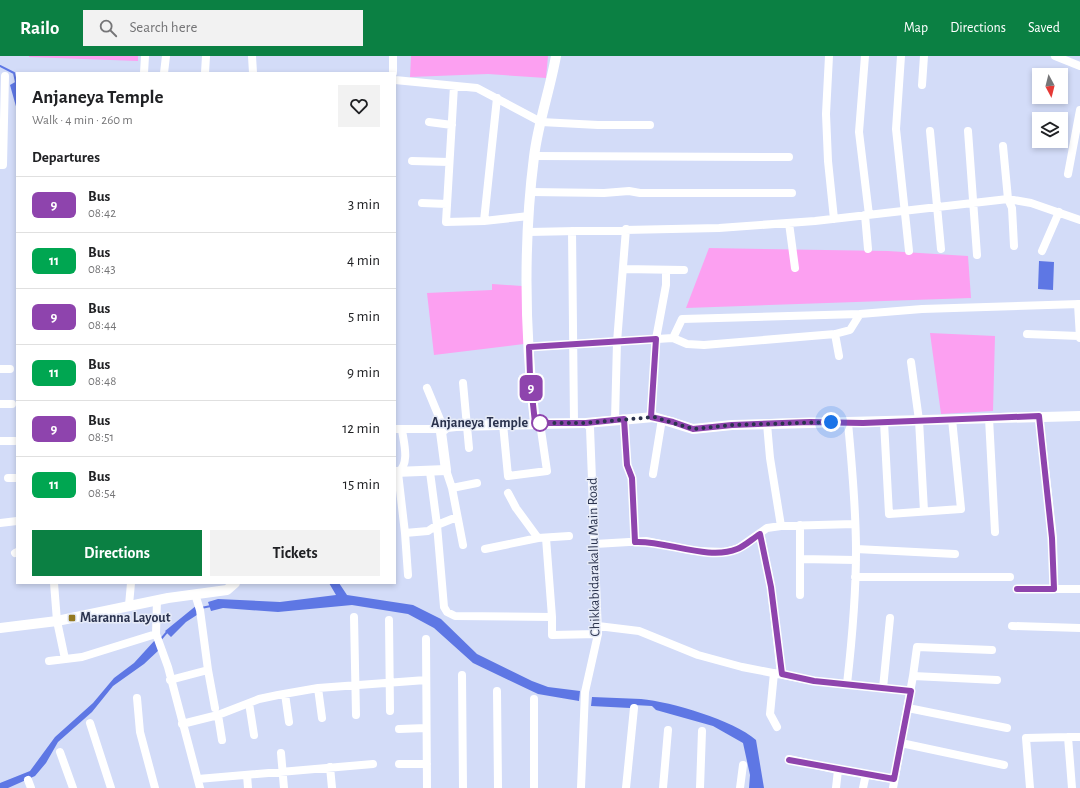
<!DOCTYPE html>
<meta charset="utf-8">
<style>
body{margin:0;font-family:"Alegreya Sans",sans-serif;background:#f2f2f2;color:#202124;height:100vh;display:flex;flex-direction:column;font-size:15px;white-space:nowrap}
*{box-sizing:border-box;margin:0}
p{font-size:13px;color:#757577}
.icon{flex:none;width:22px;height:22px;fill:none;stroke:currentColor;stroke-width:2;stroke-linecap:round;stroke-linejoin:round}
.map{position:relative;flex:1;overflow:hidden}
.side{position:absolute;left:16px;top:16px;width:380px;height:512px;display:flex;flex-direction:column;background:#fff;border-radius:0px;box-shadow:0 2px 6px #0003}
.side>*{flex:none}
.badge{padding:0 8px;border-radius:6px;font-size:14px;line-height:26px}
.needle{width:26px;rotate:173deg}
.buttons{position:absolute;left:1032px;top:12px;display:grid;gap:8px}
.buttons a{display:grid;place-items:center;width:36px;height:36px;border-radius:0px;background:#fff;box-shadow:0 2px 6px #0003;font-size:20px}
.you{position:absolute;width:20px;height:20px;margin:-10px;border:3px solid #fff;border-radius:50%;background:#1a73e8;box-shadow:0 0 0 6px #1a73e833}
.map>.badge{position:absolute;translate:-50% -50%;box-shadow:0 0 0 2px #fff}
h2{padding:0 16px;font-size:15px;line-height:36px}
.round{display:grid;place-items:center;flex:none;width:42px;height:42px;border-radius:0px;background:#f2f2f2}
.headline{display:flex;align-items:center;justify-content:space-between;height:68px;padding:0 16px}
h1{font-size:19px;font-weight:700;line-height:30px}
.cta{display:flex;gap:8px;margin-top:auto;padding:8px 16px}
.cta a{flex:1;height:46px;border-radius:0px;background:#0b8043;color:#fff;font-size:16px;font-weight:700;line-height:46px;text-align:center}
.cta a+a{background:#f2f2f2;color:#202124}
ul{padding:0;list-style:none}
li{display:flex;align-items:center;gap:12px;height:56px;padding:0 16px;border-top:1px solid #e0e0e0}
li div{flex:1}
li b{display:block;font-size:15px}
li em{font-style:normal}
li .badge{min-width:44px;font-weight:700;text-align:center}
header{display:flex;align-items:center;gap:24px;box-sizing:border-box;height:56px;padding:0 20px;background:#0b8043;color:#fff}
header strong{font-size:19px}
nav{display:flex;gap:22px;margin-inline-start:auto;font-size:14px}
.search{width:280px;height:36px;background:#f2f2f2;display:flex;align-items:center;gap:10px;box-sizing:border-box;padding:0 14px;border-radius:0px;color:#757577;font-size:15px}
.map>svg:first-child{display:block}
.green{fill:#fca0f1}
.water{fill:#5e77e4}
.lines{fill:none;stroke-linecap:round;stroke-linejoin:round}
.stream{stroke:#5e77e4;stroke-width:2}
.minor{stroke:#fff;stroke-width:8}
.tertiary{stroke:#fff;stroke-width:10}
.line-casing{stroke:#fff;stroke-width:9}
.line{stroke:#8e44ad;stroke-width:6}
.walk{stroke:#2b334e;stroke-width:4;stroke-dasharray:0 7.2}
.stop-dot{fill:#fff;stroke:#8e44ad;stroke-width:2}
.poi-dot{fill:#947920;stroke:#e5eaf7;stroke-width:1.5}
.labels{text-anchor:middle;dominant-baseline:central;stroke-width:3;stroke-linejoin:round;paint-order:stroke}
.stop-label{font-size:14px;font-weight:bold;fill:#2b334e;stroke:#e5eaf7;text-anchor:end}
.street-label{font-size:14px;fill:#2b334e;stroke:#e5eaf7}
.poi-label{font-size:14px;font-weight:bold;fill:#2b334e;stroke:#e5eaf7;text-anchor:start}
</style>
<header>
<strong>Railo</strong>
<div class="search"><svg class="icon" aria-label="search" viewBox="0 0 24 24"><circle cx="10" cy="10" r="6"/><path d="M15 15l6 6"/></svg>Search here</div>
<nav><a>Map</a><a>Directions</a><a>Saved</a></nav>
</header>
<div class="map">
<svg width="1080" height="732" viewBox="0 0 1080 732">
<rect width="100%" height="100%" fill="#d3dcf8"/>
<path class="green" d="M 29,0 L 138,0 L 138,5 L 29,1 Z
M 411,0 L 548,0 L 546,22 L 488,18 L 410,21 Z
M 709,192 L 888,195 L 968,200 L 971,242 L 686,252 Z
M 492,228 L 522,230 L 524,288 L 434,299 L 427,237 L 492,234 Z
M 930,277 L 995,280 L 993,355 L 941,358 Z"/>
<path class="water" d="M 17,25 L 17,54 L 10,29 Z
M 1039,205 L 1054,206 L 1053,234 L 1038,233 Z
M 329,527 L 339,527 L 347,539 L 413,549 L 441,563 L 477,598 L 532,625 L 548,631 L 580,635 L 579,645 L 538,638 L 473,607 L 434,572 L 408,558 L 352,549 L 278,556 L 223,552 L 211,555 L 208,546 L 218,543 L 280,546 L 336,539 Z
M 197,549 L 200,557 L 186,566 L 171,581 L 165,575 Z
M 155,584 L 160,593 L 144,608 L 113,630 L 92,656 L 58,686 L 46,707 L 35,720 L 8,732 L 0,732 L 0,727 L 30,715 L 55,681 L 93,647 L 114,622 L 134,607 Z
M 592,641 C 608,642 625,642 641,643 C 672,646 733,664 756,684 L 764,732 L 749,732 L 750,719 L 743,687 L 713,670 L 656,654 L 652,650 L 634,649 L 630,652 L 591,650 Z"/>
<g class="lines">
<path class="stream" d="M 0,10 L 14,17 L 17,31
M 201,552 L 211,550
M 161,583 L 167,576"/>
<path class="minor" d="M 252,0 L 253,17
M 393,0 L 393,17
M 829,0 L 826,58 L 828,105 L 834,163
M 865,0 L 859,76 L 869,159
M 901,0 L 896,73 L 909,195
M 1055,0 L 1080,10
M 144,17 L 145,0
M 164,17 L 166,0
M 205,17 L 206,0
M 395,24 L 477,32 L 541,66 L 598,69 L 650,69
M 922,29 L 924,0
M 454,30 L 446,166 L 484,165 L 529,160
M 429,66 L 452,69
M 930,75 L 941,193
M 968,75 L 977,199
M 1003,90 L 1008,143 L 1012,152 L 1014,190
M 534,100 L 789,101
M 412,105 L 449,106
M 0,109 L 3,109 L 5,20
M 1068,118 L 1080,54
M 531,136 L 604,137 L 629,135 L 640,137 L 792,137
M 422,147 L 447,148
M 865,159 L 868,193
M 484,165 L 497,42
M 789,167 L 795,212
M 572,175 L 574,366
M 529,176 L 719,172 L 815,165 L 1008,143 L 1031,147 L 1080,164
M 1042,195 L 1059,156
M 623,213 L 684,214
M 1078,248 L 1080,282
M 835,278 L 839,300
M 1027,278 L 1079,280
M 673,282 L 682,263 L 860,258
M 529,291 L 673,282 L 687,288 L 704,289 L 835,278 L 850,274 L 860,258 L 922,253 L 1080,248
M 911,306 L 919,364 L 924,455
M 0,313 L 10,313
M 463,327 L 469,392
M 0,348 L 12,348
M 1039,360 L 1053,482 L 1054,533
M 651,361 L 656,283 L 666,229 L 666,214
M 989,362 L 995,476
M 624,363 L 627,409 L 632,422 L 635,486
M 615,364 L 617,286 L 626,173
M 884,366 L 889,458 L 961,453 L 952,363
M 503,368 L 508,420 L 547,415 L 540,367
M 767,368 L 770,402 L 781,470
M 395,373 L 444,373 L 427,332
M 402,374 C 404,388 410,407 398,417 L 405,477 L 408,519
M 0,385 L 15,385
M 446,414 L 452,432 L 463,489
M 430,416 L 437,469 L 444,551 L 447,556 L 455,560 L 552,561
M 653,418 L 662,363
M 8,422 L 17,422
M 452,432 L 477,427
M 508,437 L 516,452 L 538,482
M 0,467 L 17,465
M 800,469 L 800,539
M 405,477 L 428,475 L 437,469 L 457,461
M 760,477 L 771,531 L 781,618
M 546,482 L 552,561 L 552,579 L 598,578
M 595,488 L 646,485 L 695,495 L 725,496 L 737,493 L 767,472 L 781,470 L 855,468
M 485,493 L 538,482 L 569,480
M 856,493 L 955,498
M 15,497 L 17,496
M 800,503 L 856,504
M 855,521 L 1010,521
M 54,527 L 57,565 L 65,603
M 1017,533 L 1080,533
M 129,549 L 131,527
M 354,561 L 356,659
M 389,564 L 390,655
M 598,570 L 639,575 L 698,599 L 742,611 L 814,625 L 911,635
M 1012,570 L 1080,572
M 156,578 L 168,611 L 200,732
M 426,583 L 427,732
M 49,605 L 82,601 L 156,578 L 157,544
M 208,614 L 215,652
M 774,617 L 770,658 L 777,671
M 462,619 L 463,732
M 913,620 L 917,591 L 992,594
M 170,624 L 208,614 L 200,554 L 195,538
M 847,628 C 852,584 856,539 856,495 C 856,452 852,409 848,367
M 318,632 L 322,662
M 883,632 L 890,562
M 497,635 L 498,732
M 285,638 L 289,666
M 137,642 L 140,676 L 155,732
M 534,643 L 534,732
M 249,647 L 254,679
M 908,652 L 1007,672
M 218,659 L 222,684
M 90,667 L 111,732
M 182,668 L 218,659 L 259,643 L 278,639 L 318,632 L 426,624
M 399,673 L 426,672
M 901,687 L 1004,709
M 60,696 L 73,732
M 281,697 L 284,732
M 789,703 L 838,714
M 399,708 L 427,708
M 330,711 L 332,732
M 247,719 L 248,732
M 198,723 L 373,708
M 28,724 L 31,732
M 581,732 L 585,636 L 598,578 L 590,372 L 586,367
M 626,732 L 634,652
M 663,732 L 668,674
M 700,732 L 702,675
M 740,732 L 743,709
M 836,732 L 838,714 L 894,723
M 863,732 L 866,718
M 893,732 L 913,620 L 997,624
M 1030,732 L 1026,682 L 1068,681
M 1072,732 L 1068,681 L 1080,681"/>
<path class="tertiary" d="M 535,367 C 525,280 523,188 534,101 C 538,67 550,34 556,0
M 395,416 L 446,414 L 441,376 L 447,371 L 456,370 L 586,367 L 654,361 L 693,373 L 732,369 L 1080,360
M 0,572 L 57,565 L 168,542 L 227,534 L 235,527"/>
</g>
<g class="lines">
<defs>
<path id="line" d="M 789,704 L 894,723 L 911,635 L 814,625 L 782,618 L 771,531 L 760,478 C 752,483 745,490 737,493 C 708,505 665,484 635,486 L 632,422 L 627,409 L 624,363 L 586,367 L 535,367 L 530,320 L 529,291 L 656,283 L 651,361 L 673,366 L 693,373 L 732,369 L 810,366 L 863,367 L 1039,360 L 1052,482 L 1054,533 L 1017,533"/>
</defs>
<use href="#line" class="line-casing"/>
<use href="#line" class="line"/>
<path class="walk" d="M 540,367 L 586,367 L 654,361 L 693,373 L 732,369 L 831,366"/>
</g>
<circle class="stop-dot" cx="540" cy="367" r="8"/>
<rect class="poi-dot" x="68" y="558" width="8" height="8" rx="2"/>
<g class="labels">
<g class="stop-label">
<text x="528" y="367">Anjaneya Temple</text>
</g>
<g class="street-label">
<text transform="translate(594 501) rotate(-91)">Chikkabidarakallu Main Road</text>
</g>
<g class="poi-label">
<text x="80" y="562">Maranna Layout</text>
</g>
</g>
</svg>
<div class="buttons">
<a><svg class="needle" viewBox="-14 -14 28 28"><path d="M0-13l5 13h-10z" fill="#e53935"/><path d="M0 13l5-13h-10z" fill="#757577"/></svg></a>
<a><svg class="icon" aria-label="layers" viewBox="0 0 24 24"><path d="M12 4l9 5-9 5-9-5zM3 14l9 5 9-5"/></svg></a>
</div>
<div class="you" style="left:831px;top:366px"></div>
<b class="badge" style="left:531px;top:332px;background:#8e44ad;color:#fff">9</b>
<section class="side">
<div class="headline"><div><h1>Anjaneya Temple</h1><p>Walk · 4 min · 260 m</p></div><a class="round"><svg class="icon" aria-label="heart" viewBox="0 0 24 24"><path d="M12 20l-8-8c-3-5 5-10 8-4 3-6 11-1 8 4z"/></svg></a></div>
<h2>Departures</h2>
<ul>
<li><span class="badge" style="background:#8e44ad;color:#fff">9</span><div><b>Bus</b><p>08:42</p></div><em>3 min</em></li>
<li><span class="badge" style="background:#00a651;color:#fff">11</span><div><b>Bus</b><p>08:43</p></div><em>4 min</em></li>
<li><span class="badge" style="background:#8e44ad;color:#fff">9</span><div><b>Bus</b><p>08:44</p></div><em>5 min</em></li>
<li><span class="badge" style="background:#00a651;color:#fff">11</span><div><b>Bus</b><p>08:48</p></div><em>9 min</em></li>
<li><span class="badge" style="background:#8e44ad;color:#fff">9</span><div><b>Bus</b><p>08:51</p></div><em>12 min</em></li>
<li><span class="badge" style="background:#00a651;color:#fff">11</span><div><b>Bus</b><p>08:54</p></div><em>15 min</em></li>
</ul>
<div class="cta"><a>Directions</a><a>Tickets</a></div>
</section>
</div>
